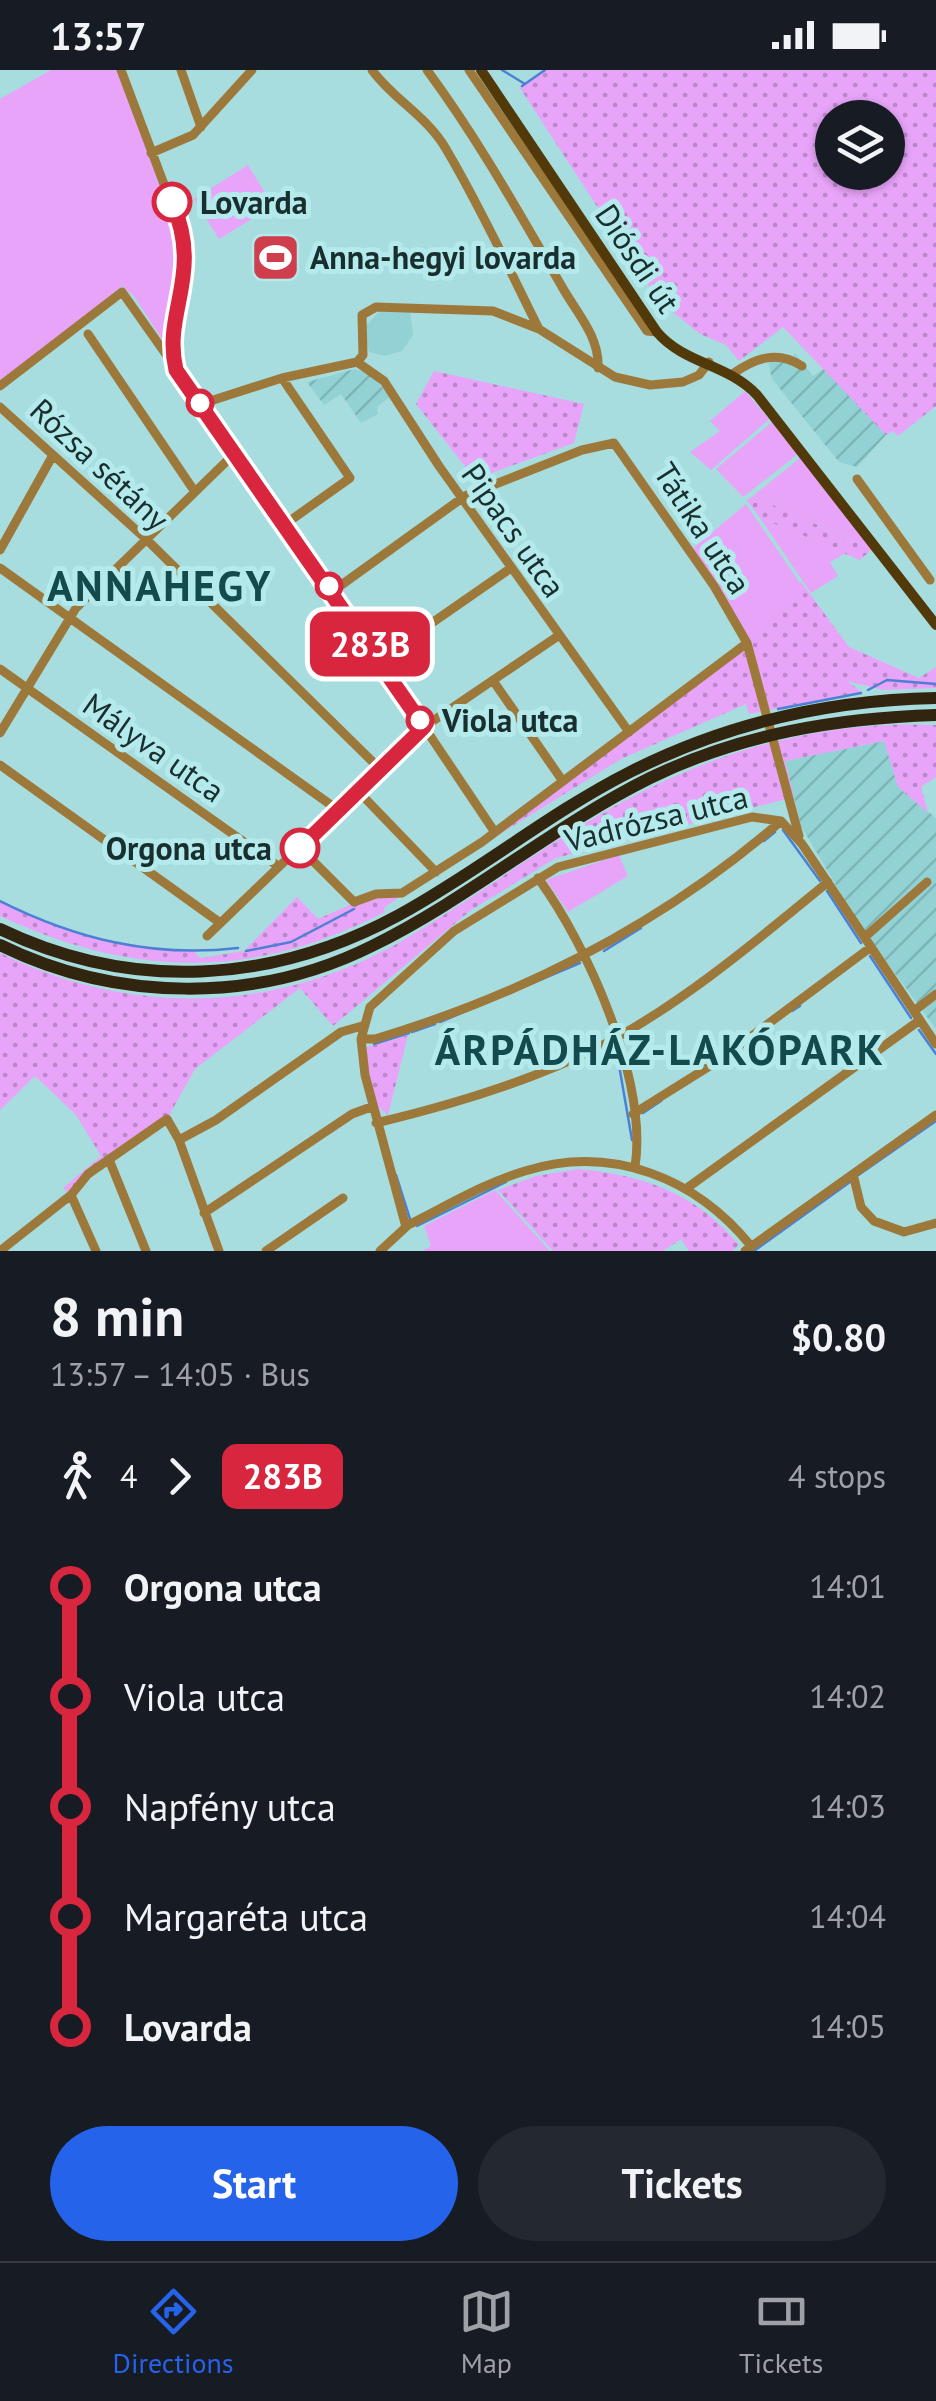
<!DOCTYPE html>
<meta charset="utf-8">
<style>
body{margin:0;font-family:"PT Sans",sans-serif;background:#242831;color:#f1f3f6;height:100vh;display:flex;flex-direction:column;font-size:38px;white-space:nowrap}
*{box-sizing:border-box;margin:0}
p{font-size:32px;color:#9ea1a6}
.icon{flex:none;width:55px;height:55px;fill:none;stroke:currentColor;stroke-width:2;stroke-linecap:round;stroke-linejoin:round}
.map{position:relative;height:1181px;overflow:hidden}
.drawer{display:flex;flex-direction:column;background:#171b24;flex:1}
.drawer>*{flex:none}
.badge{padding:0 20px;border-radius:15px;font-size:35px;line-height:65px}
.tools{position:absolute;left:815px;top:30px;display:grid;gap:20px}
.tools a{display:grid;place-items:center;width:90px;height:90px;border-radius:50%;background:#171b24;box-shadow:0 2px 8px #0004;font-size:50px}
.map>.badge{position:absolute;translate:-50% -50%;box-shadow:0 0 0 5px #fff}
.legs{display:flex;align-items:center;gap:15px;height:110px;padding:0 50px;font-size:32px}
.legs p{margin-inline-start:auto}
.headline{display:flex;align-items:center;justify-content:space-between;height:170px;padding:0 50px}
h1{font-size:55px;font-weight:700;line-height:75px}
.action{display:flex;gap:20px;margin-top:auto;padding:20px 50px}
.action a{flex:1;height:115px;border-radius:60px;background:#2563eb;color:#fff;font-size:40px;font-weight:700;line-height:115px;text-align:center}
.action a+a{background:#242831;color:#f1f3f6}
ul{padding:0 50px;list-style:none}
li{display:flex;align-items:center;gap:35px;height:110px;font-size:38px}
li i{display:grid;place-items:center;width:15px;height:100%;margin:0 12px;background:currentColor}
li i::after{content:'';width:25px;height:25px;margin:-12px;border:8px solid;border-radius:50%;background:#171b24}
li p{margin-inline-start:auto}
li:first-child i{background:linear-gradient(#0000 50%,currentColor 0)}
li:last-child i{background:linear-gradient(currentColor 50%,#0000 0)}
.status{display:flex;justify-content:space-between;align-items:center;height:70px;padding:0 50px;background:#171b24;direction:ltr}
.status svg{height:28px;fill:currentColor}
.tab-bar{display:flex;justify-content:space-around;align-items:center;height:140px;border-top:2px solid #363941;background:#171b24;font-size:28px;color:#9ea1a6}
.tab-bar a{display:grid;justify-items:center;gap:5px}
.tab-bar .on{color:#2563eb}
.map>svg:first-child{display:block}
.built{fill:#92d2d5}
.industrial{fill:url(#industrial-furrows)}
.grass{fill:url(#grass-dots);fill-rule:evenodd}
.green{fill:#e8a4f9}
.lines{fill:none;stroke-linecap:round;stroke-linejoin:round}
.stream{stroke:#4c80d5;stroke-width:2.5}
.minor{stroke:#9c793b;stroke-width:9}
.major{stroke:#51390a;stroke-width:10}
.highway{stroke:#32250f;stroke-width:12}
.line-1-casing{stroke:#fff;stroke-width:22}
.line-1{stroke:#d7263d;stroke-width:15}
.stop-1-dot{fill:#fff;stroke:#d7263d;stroke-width:5}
.labels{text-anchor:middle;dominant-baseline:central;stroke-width:10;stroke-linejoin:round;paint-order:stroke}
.stop-label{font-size:32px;font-weight:bold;fill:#182e2f;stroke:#b4eaec;text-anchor:start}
.poi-label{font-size:32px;font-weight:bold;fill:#182e2f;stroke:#b4eaec;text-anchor:start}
.street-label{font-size:32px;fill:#182e2f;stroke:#b4eaec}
.district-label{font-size:42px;font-weight:bold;letter-spacing:2.5px;fill:#134a4d;stroke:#b4eaec}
</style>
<div class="status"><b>13:57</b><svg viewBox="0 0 49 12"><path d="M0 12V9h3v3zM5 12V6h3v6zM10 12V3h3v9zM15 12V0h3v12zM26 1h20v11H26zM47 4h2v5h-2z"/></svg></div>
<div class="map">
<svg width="936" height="1181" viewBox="0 0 936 1181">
<defs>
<pattern id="industrial-furrows" width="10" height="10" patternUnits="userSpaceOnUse" patternTransform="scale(2.5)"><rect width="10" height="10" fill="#92d2d5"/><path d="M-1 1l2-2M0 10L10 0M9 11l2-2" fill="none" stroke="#7db5b7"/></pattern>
<pattern id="grass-dots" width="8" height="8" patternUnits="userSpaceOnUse" patternTransform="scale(2.5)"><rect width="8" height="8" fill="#e8a4f9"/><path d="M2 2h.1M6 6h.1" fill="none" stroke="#bb86ca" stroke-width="1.8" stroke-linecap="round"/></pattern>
</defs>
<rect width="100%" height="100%" fill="#a7dddf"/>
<path class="built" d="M 394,239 L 410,241 L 413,265 L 402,281 L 385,286 L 369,282 L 364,258 L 378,243 Z"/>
<path class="industrial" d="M 795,283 L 813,306 L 824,298 L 886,365 L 857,397 L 839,392 L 772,309 L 767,286 L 791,288 Z
M 355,299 L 373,306 L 390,327 L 377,337 L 378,344 L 361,353 L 341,324 L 324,335 L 307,312 Z
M 885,671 L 898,717 L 936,748 L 936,959 L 860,856 L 801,756 L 785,691 Z"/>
<path class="grass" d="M 547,0 L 936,0 L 936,336 L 898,366 L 893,361 L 886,365 L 783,257 L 739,291 L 726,275 L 700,264 L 658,230 L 520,18 ZM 832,48 L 888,48 L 888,102 L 832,102 Z
M 434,301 L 584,334 L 574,373 L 475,409 L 416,334 Z
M 753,426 L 872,479 L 860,490 L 760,448 L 747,430 Z
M 801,512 L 849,577 L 919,608 L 936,597 L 936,618 L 883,620 L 847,611 L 862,622 L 749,644 L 746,634 L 621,689 L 492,769 L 740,582 L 759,548 Z
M 936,655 L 936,707 L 921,717 L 928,743 L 898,717 L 884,671 L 785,691 L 794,727 L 556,788 L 471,840 L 333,956 L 300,918 L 195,999 L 167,1049 L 107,1091 L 71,1125 L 63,1118 L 101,1086 L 76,1045 L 35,1006 L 0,1040 L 0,883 C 135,949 284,943 412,865 C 486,820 554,768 630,728 C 724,678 830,650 936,655 Z
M 402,825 L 384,838 L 385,842 C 254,910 133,908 0,846 L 0,831 C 61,864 124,877 193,880 L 200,888 L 244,881 L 297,827 L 318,849 L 363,829 Z
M 408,965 L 388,1045 L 379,1037 L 382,1048 L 378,1047 L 364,978 Z
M 578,1099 C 643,1105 696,1123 739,1175 L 732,1181 L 689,1181 L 681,1169 L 663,1181 L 553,1181 L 498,1120 L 536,1106 Z"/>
<path class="green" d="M 51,0 L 117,0 L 184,179 L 168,278 L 134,226 L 122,216 L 0,313 L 0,29 Z
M 248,95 L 273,136 L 219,169 L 194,129 Z
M 745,321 L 769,349 L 711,400 L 690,382 L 720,361 L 710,351 Z
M 772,352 L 798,384 L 743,427 L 716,399 Z
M 801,387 L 872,479 L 753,426 Z
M 746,434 L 806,522 L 747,568 L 691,480 Z
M 760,448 L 846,483 L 830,492 L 838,506 L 811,523 Z
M 619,785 L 628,806 L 568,842 L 546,810 Z
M 495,1120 L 550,1181 L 422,1181 L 431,1176 L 424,1156 Z"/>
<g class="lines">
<path class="stream" d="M 502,0 L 525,14
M 522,16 L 545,0
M 868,620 L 887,610 L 936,614
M 778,639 L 861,623
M 783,760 L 820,811
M 764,771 L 775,762
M 827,821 L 861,873
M 0,831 C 76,869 153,888 238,878
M 246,881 L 291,872 L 354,839
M 604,881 L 641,858
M 870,886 L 911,948
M 792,941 L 800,936
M 440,952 L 580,893
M 919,960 L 936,984
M 412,962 L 435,954
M 374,974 L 409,963
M 616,978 L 632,1070
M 643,1043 L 661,1031
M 396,1105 L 410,1149
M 857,1106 L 936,1051
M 417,1156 L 506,1112
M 754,1181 L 850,1112"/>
<path class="minor" d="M 121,0 L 185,170 L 186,208 L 175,271 L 176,297
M 181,0 L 201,57
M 372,0 C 393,29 428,47 446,79 C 480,136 509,199 539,259
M 427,0 C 478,69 518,141 561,215 C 575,241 600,266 598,298
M 469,0 L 647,261 L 657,262
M 151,83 L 193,65 L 252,0
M 88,264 L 195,422
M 357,292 L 384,311 L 439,396 L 629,662
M 357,292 L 363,285 L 362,245 L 376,237 L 493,241 L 539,259 L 615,307 L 650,315 L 683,312 L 699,305 L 709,292
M 734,303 C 756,288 777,280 802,296
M 282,308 L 350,408 L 284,455
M 0,316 L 122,222 L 333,521 L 494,761
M 201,334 L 282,308 L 357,292
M 0,337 L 146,469 L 380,699
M 857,409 L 930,510
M 0,480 L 53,385
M 0,498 L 338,740
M 333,521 L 465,426 L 582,380 L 614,373 L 714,516 L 747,573 L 799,766
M 380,589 L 511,498
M 0,599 L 278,796
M 494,612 L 562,710
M 0,663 L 76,538 L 235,383
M 0,695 L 219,852
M 359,722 L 436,802
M 300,778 L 354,832 L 376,824 L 402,823 L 482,772 L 747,573
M 538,808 C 588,876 648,1011 635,1097
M 207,866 L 424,657 L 558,566
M 865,867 L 927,812
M 914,941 L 936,924
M 361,969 L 375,969 C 525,924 661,855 781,751
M 633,1044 L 721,989 L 871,877
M 376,1053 C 452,1035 529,1012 599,977 C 678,937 760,868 828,812
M 179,1070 L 216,1050 L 341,962 L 362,956
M 110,1092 L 146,1181
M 853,1104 L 861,1137 L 874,1151 L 904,1162 L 936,1153
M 687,1118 L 920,950
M 71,1125 L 96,1181
M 204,1143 L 352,1044 L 371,1037
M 406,1156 C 445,1137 484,1113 525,1101 C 612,1074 696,1108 751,1176
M 0,1181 L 71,1125 L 88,1104 L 167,1049 L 179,1070 L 219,1181
M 266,1181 L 343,1128
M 380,1181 L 406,1157 L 365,1005 L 361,969 L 370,937 L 454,861 L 558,797 L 752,747 L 781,751 L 802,774 L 936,974
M 745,1181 L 936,1045"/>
<path class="major" d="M 481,0 L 657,262 C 684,294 728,294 757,325 L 936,555"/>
<path class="highway" d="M 0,859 C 131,922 272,914 399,845 C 478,802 549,743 630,702 C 725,654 830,630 936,628
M 0,875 C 116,932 256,934 372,876 C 470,828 553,756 650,708 C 740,664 837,648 936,645"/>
</g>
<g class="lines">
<defs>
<path id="line-1" d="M 172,132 C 204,206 162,241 176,300 L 424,657 L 300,778"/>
</defs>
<use href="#line-1" class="line-1-casing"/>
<use href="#line-1" class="line-1"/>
</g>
<defs>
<symbol id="stadium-square" viewBox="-11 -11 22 22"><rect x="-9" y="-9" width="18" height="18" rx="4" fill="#ce3e4c" stroke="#b4eaec"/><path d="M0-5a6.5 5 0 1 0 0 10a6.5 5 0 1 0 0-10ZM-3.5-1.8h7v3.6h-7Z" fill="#fff"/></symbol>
</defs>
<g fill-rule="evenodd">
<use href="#stadium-square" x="248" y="160" width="55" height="55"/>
</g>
<g class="stop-1-dot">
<circle cx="172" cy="132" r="18"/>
<circle cx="200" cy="333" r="12"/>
<circle cx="329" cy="516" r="12"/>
<circle cx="420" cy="650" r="12"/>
<circle cx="300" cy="778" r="18"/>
</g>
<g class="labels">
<g class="stop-label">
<text x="200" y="132">Lovarda</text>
<text x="442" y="650">Viola utca</text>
<text x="272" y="778" text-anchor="end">Orgona utca</text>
</g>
<g class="poi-label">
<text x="310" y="187">Anna-hegyi lovarda</text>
</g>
<g class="street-label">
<text transform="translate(638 188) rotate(56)">Diósdi út</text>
<text transform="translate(100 394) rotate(43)">Rózsa sétány</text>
<text transform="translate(703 458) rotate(57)">Tátika utca</text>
<text transform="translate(514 460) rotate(55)">Pipacs utca</text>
<text transform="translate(154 677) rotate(35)">Mályva utca</text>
<text transform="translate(656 748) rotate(-14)">Vadrózsa utca</text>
</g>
<g class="district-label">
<text x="160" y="515">ANNAHEGY</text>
<text x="660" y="979">ÁRPÁDHÁZ-LAKÓPARK</text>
</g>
</g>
</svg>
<div class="tools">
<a><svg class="icon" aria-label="layers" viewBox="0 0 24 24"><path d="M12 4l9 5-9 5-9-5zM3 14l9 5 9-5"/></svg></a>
</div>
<b class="badge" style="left:370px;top:574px;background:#d7263d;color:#fff">283B</b>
</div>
<section class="drawer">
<div class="headline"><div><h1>8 min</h1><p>13:57 – 14:05 · Bus</p></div><b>$0.80</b></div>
<div class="legs"><svg class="icon" aria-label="walk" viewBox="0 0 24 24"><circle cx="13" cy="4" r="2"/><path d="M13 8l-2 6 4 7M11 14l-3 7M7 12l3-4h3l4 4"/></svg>4<svg class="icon" aria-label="forward" viewBox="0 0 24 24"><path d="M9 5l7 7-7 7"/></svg><b class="badge" style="background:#d7263d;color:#fff">283B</b><p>4 stops</p></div>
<ul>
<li><i style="color:#d7263d"></i><b>Orgona utca</b><p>14:01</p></li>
<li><i style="color:#d7263d"></i><span>Viola utca</span><p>14:02</p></li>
<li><i style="color:#d7263d"></i><span>Napfény utca</span><p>14:03</p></li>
<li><i style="color:#d7263d"></i><span>Margaréta utca</span><p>14:04</p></li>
<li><i style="color:#d7263d"></i><b>Lovarda</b><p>14:05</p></li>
</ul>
<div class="action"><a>Start</a><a>Tickets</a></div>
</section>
<nav class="tab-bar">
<a class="on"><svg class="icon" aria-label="directions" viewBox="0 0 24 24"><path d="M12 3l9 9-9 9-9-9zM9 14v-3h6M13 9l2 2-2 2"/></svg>Directions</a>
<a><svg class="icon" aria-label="map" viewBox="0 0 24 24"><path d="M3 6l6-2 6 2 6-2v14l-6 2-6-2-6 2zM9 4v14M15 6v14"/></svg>Map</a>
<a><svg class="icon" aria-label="tickets" viewBox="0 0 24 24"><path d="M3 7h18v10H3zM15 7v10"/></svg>Tickets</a>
</nav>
